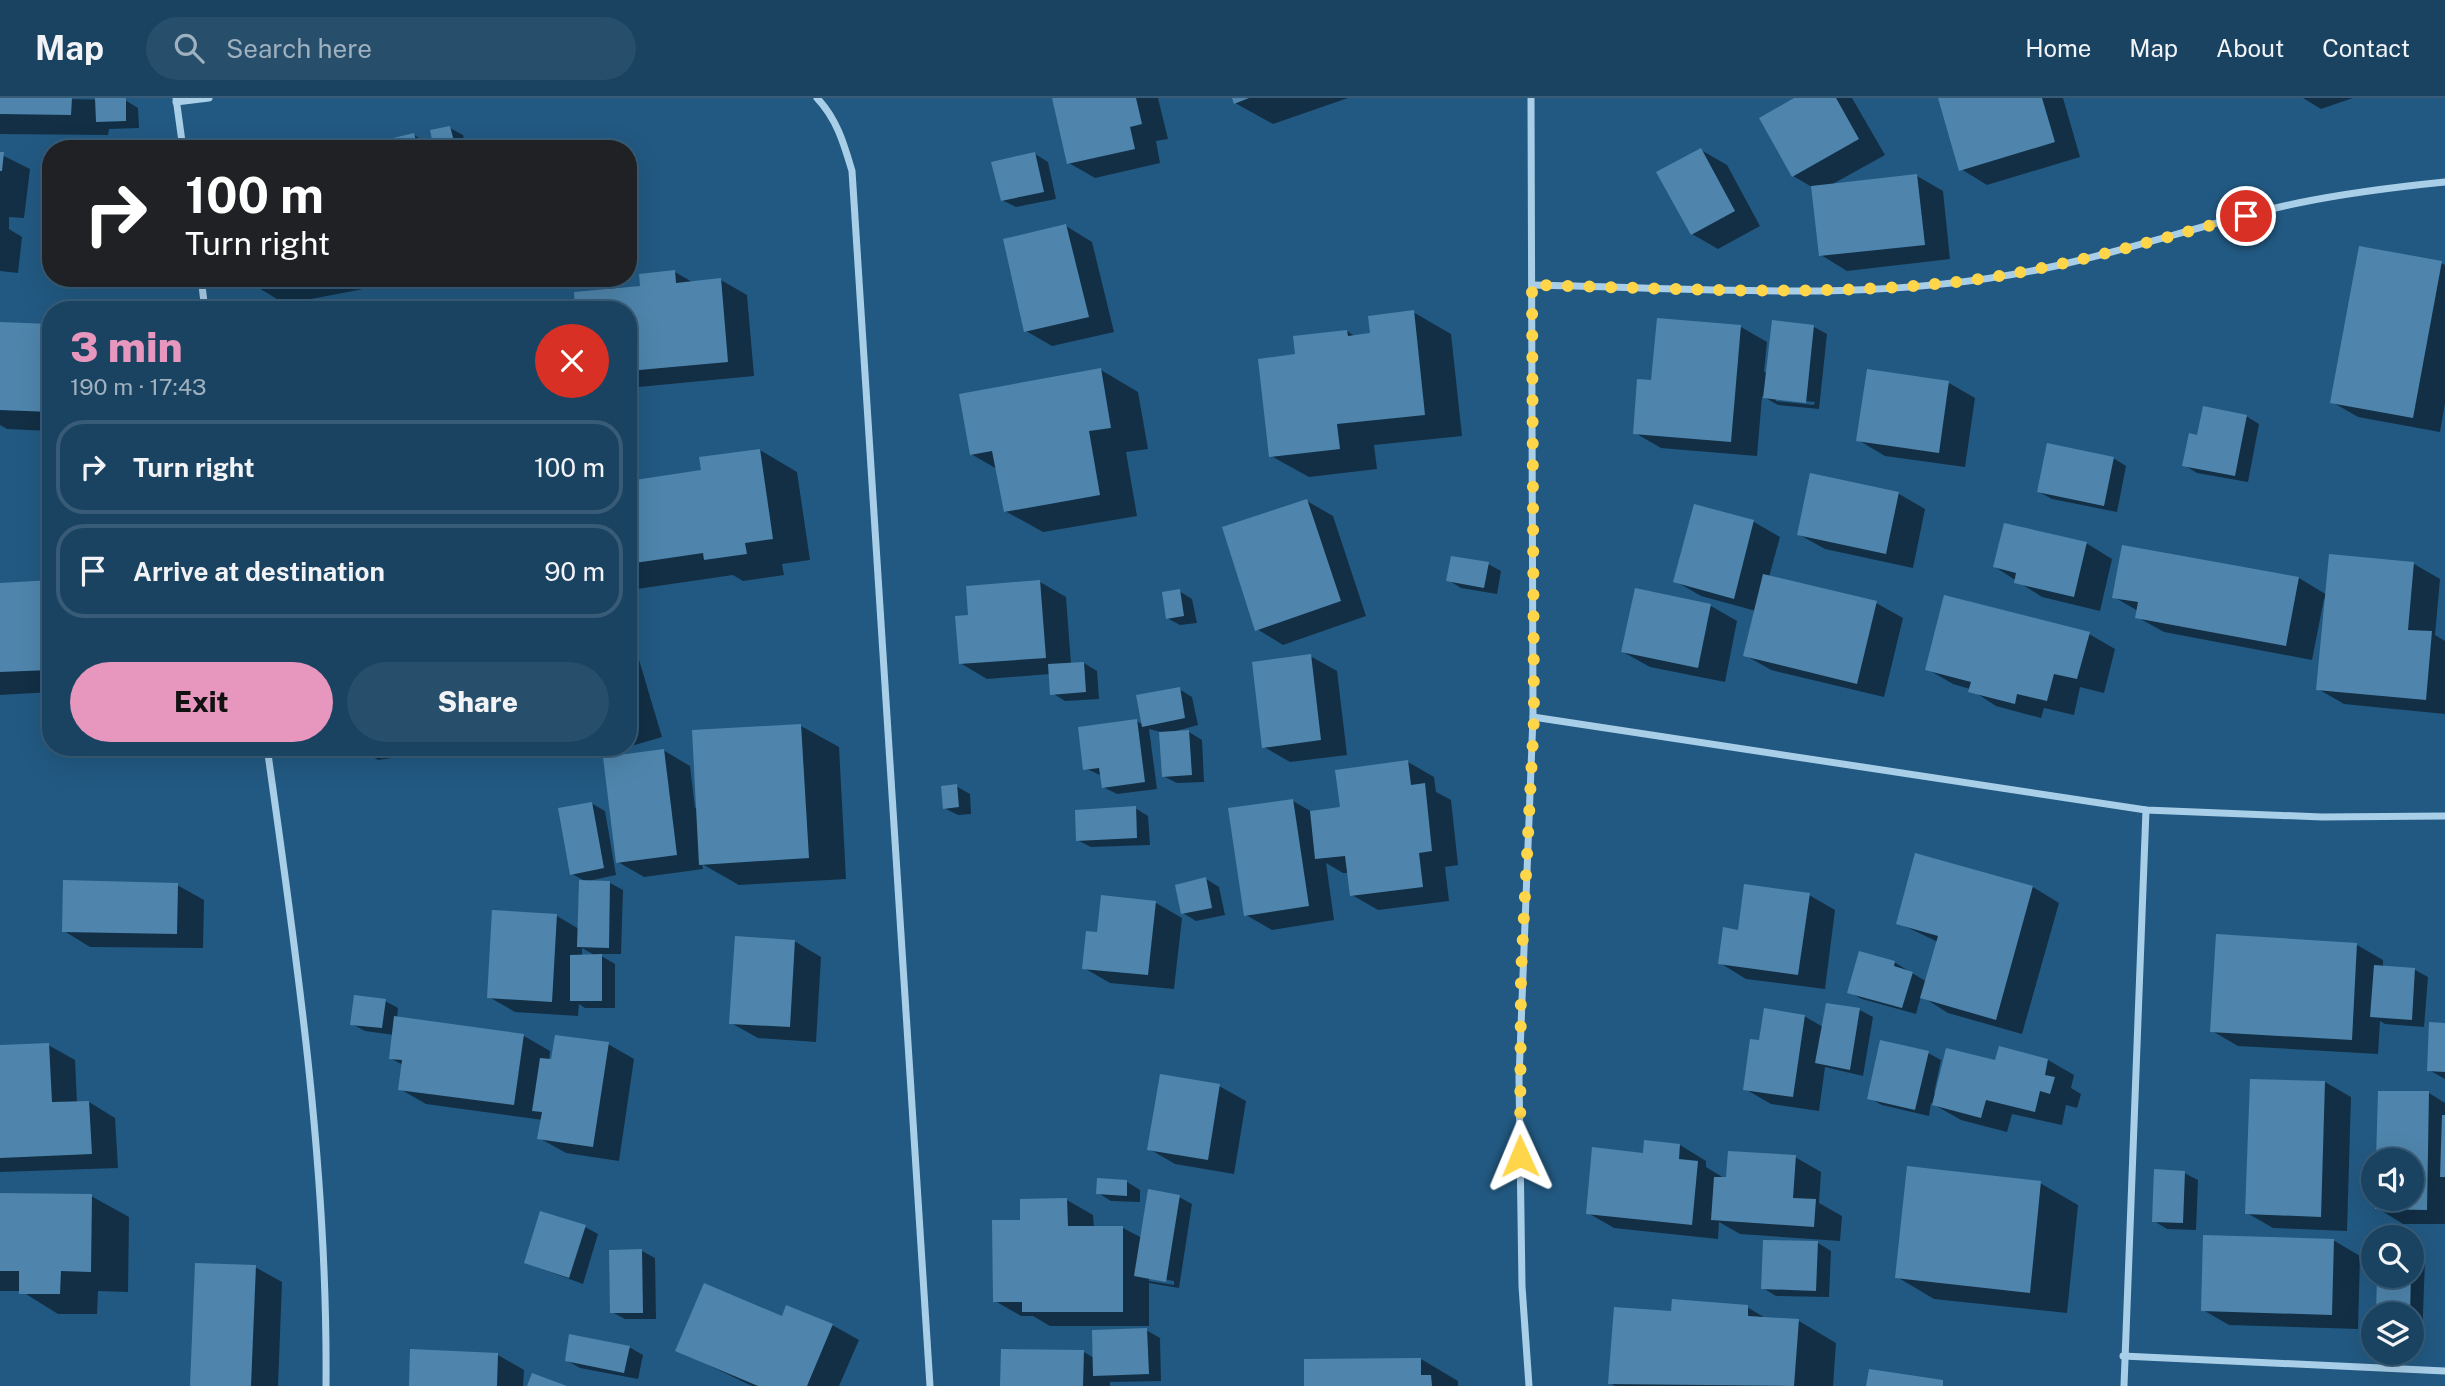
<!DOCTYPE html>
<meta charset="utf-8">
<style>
:root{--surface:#1a4362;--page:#274e6b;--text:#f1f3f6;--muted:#9fb0be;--line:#385c77;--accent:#e797bd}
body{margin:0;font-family:"Public Sans",sans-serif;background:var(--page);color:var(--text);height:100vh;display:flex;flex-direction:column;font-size:26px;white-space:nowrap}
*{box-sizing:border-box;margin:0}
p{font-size:23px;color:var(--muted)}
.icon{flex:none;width:38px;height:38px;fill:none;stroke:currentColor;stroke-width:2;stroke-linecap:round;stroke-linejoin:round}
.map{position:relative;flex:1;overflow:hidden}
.drawer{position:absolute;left:42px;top:203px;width:595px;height:455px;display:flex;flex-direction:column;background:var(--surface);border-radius:28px;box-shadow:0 7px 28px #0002,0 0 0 2px var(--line)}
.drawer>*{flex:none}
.guide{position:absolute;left:42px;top:42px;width:595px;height:147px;border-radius:28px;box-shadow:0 7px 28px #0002,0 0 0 2px var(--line);background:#202124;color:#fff;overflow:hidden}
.fabs{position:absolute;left:2361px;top:1050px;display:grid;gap:14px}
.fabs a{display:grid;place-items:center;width:63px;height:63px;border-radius:50%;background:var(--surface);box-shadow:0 7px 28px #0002,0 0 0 2px var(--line);font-size:35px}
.pin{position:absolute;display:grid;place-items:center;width:60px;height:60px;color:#fff;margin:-30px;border:4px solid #fff;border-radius:50%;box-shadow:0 2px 7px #0007}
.me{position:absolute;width:77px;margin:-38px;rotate:359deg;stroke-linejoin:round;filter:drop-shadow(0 0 5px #0008)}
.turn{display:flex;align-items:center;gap:24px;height:147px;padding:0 28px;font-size:32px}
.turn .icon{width:91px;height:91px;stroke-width:2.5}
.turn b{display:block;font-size:49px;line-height:60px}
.round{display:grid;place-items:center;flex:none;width:74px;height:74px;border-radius:37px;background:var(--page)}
.head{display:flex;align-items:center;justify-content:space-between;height:119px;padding:0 28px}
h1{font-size:42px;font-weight:800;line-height:52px;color:var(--accent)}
.action{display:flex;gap:14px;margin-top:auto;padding:14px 28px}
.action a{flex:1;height:80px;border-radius:42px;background:var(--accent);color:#111;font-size:28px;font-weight:800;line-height:80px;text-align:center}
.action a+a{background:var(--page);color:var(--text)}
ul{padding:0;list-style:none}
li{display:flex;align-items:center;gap:21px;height:94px;margin:0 14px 10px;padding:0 14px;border:4px solid var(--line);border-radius:28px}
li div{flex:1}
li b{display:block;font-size:26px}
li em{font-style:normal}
header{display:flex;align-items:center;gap:42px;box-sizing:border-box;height:98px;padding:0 35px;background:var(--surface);border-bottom:2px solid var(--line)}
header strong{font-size:33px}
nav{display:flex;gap:38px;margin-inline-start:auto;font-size:24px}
.search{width:490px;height:63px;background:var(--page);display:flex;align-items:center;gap:18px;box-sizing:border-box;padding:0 24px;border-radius:38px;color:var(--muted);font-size:26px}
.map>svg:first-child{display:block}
.shadow{fill:#0007;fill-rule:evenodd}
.building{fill:#4f85ac}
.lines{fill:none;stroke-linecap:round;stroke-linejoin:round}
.minor{stroke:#a9cee8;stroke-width:7}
.route{stroke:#ffd54a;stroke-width:12;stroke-dasharray:0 21.6}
</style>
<header>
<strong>Map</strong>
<div class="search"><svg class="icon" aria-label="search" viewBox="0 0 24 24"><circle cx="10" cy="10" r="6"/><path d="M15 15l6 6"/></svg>Search here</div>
<nav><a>Home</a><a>Map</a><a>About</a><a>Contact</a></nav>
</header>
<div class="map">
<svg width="2445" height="1288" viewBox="0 0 2445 1288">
<rect width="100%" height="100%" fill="#225982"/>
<g class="shadow">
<polygon points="0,0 125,2 138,10 139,30 109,31 108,37 0,36"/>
<polygon points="1054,0 1158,0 1168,41 1156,43 1160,65 1095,80 1069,65"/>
<polygon points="1234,0 1348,0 1273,26 1235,5"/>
<polygon points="1798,0 1852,0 1885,57 1829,88 1917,78 1943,93 1950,161 1847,173 1821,157 1812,89 1793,78"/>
<polygon points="1940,0 2063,0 2080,59 1987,87 1961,71"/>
<polygon points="2303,0 2353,0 2321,11"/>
<polygon points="450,30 463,37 466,51 363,51 414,37 436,50"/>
<polygon points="594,43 607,51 570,51"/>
<polygon points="1701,52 1727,67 1760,128 1718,151 1692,136"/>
<polygon points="0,56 30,71 24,120 9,119 9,131 22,139 18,175 0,173"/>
<polygon points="1035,56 1048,64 1056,101 1016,109 1002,102"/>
<polygon points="1066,128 1092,144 1114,234 1052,248 1026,233"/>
<polygon points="2441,165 2445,167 2445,305 2440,334 2358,319 2332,304"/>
<polygon points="675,174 694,185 721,182 747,197 754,278 628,290 628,212 642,189"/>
<polygon points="257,180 404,180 405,183 285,206 259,190"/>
<polygon points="455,204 468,212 425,212"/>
<polygon points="1413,214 1451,236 1462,338 1374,347 1377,371 1309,379 1271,358 1347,233 1356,239 1372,237"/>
<polygon points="0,226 51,228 51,333 7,331 0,327"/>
<path d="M 1741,229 L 1767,244 L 1764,274 L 1768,275 L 1814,229 L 1827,236 L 1819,311 L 1778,307 L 1762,298 L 1757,358 L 1661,350 L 1635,335 L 1653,284 ZM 1776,300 L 1815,304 L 1814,307 L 1776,303 Z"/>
<polygon points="1101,272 1138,294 1148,351 1126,354 1137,418 1043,434 1005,413 997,371 971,356"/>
<polygon points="1949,285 1975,300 1965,369 1885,358 1858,342"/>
<polygon points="2246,318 2259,326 2248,384 2197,375 2184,367 2199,339"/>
<polygon points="760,352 797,374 810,462 782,466 784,477 743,483 733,477 637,491 628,486 628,384 703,373"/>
<polygon points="2113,360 2126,368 2117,414 2052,401 2039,394"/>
<polygon points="1811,377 1899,396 1925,411 1913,470 1825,451 1798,436"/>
<polygon points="1307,403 1333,418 1366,518 1283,547 1257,531"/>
<polygon points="1695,408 1754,424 1780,439 1769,479 1876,505 1903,520 1884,599 1771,572 1745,557 1756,513 1701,498 1675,483"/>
<polygon points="2086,445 2112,461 2100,513 2042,499 1995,469"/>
<polygon points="1488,466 1501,473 1497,496 1461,490 1448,482"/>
<polygon points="2414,466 2440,481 2435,537 2445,543 2445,616 2344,606 2318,591 2327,502 2324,501 2312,562 2164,534 2137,519 2138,513 2114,499 2299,480 2327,497"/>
<polygon points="51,484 51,594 0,597 0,486"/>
<polygon points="1040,484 1066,499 1071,566 1084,565 1097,573 1099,601 1065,603 1052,595 1050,576 987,581 960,565 970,519"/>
<polygon points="1179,493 1192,501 1197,525 1180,527 1167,520"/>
<polygon points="1636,493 1711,508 1737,523 1725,584 1650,569 1623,554"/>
<polygon points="2089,536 2115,551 2104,595 2080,589 2074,617 2044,610 2041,620 1996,608 1970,591 1953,586 1927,571"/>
<polygon points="628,550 637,555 662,639 628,649"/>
<polygon points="1310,558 1337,573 1347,657 1290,664 1264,649"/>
<polygon points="1179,591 1192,599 1198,627 1169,635 1189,634 1202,642 1204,684 1177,685 1163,678 1161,634 1149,631 1157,691 1117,696 1103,689 1102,678 1085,670 1136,623 1144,627"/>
<polygon points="801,628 839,649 846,781 739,787 702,766 703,771 644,779 618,764 663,652 690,668 695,710 698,709"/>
<polygon points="356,649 413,649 413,657 378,662"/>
<polygon points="601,649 628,649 610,655"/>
<polygon points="1408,664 1434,679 1436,694 1451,702 1458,767 1445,769 1449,803 1378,812 1352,797 1349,775 1343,775 1326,765 1334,822 1272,832 1246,817 1293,703 1312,714 1342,711"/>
<polygon points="956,688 970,696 971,716 958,717 944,710"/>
<path d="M 591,705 L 605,713 L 616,777 L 588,783 L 610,785 L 623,792 L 621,856 L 598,856 L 615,866 L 615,910 L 585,910 L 579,906 L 578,918 L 515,914 L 489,899 L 557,818 L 579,831 L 587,784 L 572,776 ZM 582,850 L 596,858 L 582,859 Z"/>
<polygon points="1135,710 1148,718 1150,747 1091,749 1077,742"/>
<polygon points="1917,757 2033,789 2059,805 2022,936 1948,915 1921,898 1916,916 1862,901 1849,894 1894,864 1927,884 1938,844 1898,825"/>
<polygon points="1206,781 1219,789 1225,817 1196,823 1183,815"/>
<polygon points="177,787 204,802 203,850 90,849 64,833"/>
<polygon points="1809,797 1835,812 1825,891 1746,881 1720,865 1739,834"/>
<polygon points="1156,805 1182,820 1174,891 1110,885 1084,870 1099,836"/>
<polygon points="794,843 821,859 816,944 758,940 731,925"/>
<polygon points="2357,847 2383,862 2383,870 2415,872 2428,879 2424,929 2385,926 2380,923 2378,956 2238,948 2212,933"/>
<polygon points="385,903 398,910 397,921 524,938 550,953 549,963 608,946 634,961 619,1063 566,1055 539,1040 543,1022 426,1006 400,991 403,967 390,960 394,937 365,933 352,926"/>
<polygon points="1860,912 1873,919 1863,978 1825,969 1819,1013 1771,1006 1745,991 1761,944 1804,918 1823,929"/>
<polygon points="2445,926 2445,981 2429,972"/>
<polygon points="48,947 75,962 77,1005 89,1004 115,1020 118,1070 0,1074 0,949"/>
<polygon points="1928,955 1941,962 1934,995 1996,964 2048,962 2074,977 2071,990 2081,996 2077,1010 2066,1007 2062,1027 2012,1016 2007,1034 1961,1022 1931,1005 1929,1018 1882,1007 1869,1000"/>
<polygon points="2325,984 2351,999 2347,1133 2273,1130 2247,1115"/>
<polygon points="1219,988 1246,1003 1234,1076 1175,1066 1149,1051"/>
<polygon points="2380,994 2429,995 2445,1005 2445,1126 2403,1126 2377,1110 2377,1101 2412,1101 2412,1062 2378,1062"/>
<polygon points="1680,1047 1706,1063 1706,1069 1724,1080 1795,1059 1821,1074 1819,1105 1842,1118 1840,1143 1740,1136 1719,1124 1718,1141 1614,1130 1588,1115 1645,1057"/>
<polygon points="2184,1075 2198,1082 2196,1132 2167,1131 2154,1123"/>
<polygon points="1127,1084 1140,1092 1140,1104 1111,1103 1098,1095"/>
<polygon points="2040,1085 2078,1107 2067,1215 1934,1201 1897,1179"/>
<polygon points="0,1097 91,1098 129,1119 128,1194 98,1193 97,1216 58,1216 21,1193 0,1193"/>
<path d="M 1179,1099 L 1192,1106 L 1179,1190 L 1149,1185 L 1149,1228 L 1050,1228 L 1033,1218 L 1021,1218 L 995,1203 L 1021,1123 L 1067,1102 L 1093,1117 L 1094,1130 L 1123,1130 L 1142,1140 ZM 1149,1179 L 1174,1183 L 1174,1187 L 1149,1183 Z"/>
<polygon points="585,1129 598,1136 583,1186 526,1165"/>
<polygon points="2333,1142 2360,1158 2358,1231 2229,1227 2203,1212"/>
<polygon points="1818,1145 1831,1153 1829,1199 1776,1198 1763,1190"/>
<polygon points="642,1153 655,1160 656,1221 625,1221 612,1214"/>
<polygon points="2412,1154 2425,1162 2422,1242 2412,1242 2412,1216 2377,1216 2379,1178 2412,1178"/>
<polygon points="255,1169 282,1184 278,1288 192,1288"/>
<polygon points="787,1209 832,1227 859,1242 839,1288 752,1288 677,1252 783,1220"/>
<polygon points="1747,1209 1767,1221 1799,1223 1836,1245 1833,1288 1615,1288 1610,1285 1673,1215"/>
<polygon points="1146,1232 1160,1240 1161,1283 1110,1284 1110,1288 1002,1288 1084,1254 1094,1260"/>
<polygon points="629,1249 643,1257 638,1281 580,1270 566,1262"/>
<polygon points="498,1257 524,1272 523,1288 410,1288"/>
<polygon points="1421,1261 1458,1283 1458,1288 1306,1288"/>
</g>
<g class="building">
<polygon points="0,0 72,0 71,17 0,16"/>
<polygon points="95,0 126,0 126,23 96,24"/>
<polygon points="1052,0 1136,0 1142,26 1130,29 1135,51 1067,66"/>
<polygon points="1232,0 1249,0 1234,6"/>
<polygon points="1794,0 1836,0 1859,41 1792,79 1759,20"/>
<polygon points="1938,0 2042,0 2055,44 1959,73"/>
<polygon points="450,28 456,51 434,51 430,32"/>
<polygon points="414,35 418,51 361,51 360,48"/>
<polygon points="595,41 595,51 568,51 567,44"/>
<polygon points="1701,50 1735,113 1691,137 1656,74"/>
<polygon points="0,54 4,54 2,73 0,73"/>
<polygon points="1035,54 1044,94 1001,103 991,64"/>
<polygon points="1917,76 1925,147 1819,158 1811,88"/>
<polygon points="1066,126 1089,219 1024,234 1003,141"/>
<polygon points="2359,148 2442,163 2413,320 2330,305"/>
<polygon points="675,172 676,185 721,180 728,264 628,273 628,212 575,212 574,194 640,188 639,176"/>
<polygon points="255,180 310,180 310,182 258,191"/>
<polygon points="455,202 457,212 421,212 421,211"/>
<polygon points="1414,212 1425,317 1337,326 1340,351 1269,359 1258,261 1295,256 1293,238 1347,232 1348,238 1370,235 1368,218"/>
<polygon points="1657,220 1741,227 1731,344 1633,336 1637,281 1651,282"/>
<polygon points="1772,222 1814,227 1806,305 1763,300"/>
<polygon points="0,224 51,226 51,314 0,312"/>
<polygon points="1101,270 1111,330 1089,333 1100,397 1004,414 992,353 970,357 959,296"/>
<polygon points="1867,271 1949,283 1939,355 1856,343"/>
<polygon points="2203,308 2247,317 2235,378 2182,368 2189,335 2197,337"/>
<polygon points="2047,345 2114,359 2104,408 2037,394"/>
<polygon points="760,351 773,441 745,445 747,456 704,462 703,455 628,466 628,383 701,372 699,359"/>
<polygon points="1810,375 1899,394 1886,456 1797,437"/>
<polygon points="1307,401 1341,503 1255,533 1222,429"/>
<polygon points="1694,406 1754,422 1734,501 1673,484"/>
<polygon points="2004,425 2087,444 2074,499 2014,485 2016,475 1993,469"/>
<polygon points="2122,447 2299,479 2286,548 2135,520 2138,504 2112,500"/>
<polygon points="2329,456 2414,464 2408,532 2432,533 2426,602 2316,592"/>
<polygon points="1451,458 1489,464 1484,490 1446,483"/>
<polygon points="1763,476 1877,503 1857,586 1743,558"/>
<polygon points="51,482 51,572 0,574 0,485"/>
<polygon points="1040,482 1046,560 959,566 955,518 968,517 966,488"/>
<polygon points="1635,490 1711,506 1698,570 1621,554"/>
<polygon points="1180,491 1184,518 1166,521 1162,494"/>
<polygon points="1944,497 2090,534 2077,581 2054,576 2047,603 2017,596 2015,606 1968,594 1971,584 1925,572"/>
<polygon points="1311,556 1321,642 1262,650 1252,564"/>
<polygon points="1084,564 1086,594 1050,597 1048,566"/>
<polygon points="1180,589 1185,620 1142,629 1136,597"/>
<polygon points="628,599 637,624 628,627"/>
<polygon points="1137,621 1145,684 1102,690 1099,670 1083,672 1078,629"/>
<polygon points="801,626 809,760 699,767 692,632"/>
<polygon points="1189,632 1192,677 1162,679 1159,634"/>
<polygon points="664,651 677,757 616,765 603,659"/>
<polygon points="1408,662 1411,687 1425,685 1432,753 1419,755 1423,789 1350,798 1345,758 1315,761 1310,713 1340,709 1335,672"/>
<polygon points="957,686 959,709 943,711 941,688"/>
<polygon points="1293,701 1309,808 1244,818 1228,710"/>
<polygon points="592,704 604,770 570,777 558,710"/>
<polygon points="1136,708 1137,740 1076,743 1075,712"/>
<polygon points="1915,755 2033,788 1996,922 1920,900 1938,838 1896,826"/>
<polygon points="1206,779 1212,810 1181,816 1175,787"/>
<polygon points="63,782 178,785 177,836 62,834"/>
<polygon points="579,782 610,783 609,850 577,849"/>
<polygon points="1744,786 1810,795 1798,877 1718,866 1723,829 1738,832"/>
<polygon points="1101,797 1156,803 1148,877 1082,871 1086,833 1097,834"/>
<polygon points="492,812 557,816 552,904 487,900"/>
<polygon points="2216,836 2357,845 2352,942 2210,934"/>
<polygon points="735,838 795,842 790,929 729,926"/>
<polygon points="1859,853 1895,863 1894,868 1913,874 1902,910 1847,895"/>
<polygon points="602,856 602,903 570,903 570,857"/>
<polygon points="2374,867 2415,870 2412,922 2370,919"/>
<polygon points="354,897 386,901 382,930 350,927"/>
<polygon points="1826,905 1860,910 1850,972 1815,965"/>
<polygon points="1764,910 1805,917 1793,999 1743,992 1750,941 1759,942"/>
<polygon points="394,918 524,936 514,1007 398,992 402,962 389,961"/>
<polygon points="2429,924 2445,925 2445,974 2427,973"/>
<polygon points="555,937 609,944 593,1049 537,1041 542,1014 532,1013 540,960 551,961"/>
<polygon points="1880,942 1929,953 1915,1012 1867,1001"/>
<polygon points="49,945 52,1004 89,1003 92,1056 0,1060 0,947"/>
<polygon points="1999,948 2048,961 2045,977 2055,979 2050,996 2040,993 2035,1014 1986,1002 1981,1020 1932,1007 1946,950 1995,962"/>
<polygon points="1160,976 1220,986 1208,1062 1147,1052"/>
<polygon points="2250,981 2325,983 2321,1119 2245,1116"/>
<polygon points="2378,993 2429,993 2427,1112 2375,1111 2375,1101 2412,1101 2412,1062 2376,1062"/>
<polygon points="2442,1017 2445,1017 2445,1079 2440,1079"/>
<polygon points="1644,1042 1680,1046 1679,1061 1698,1063 1692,1127 1586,1116 1592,1049 1643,1055"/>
<polygon points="1728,1053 1796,1057 1793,1100 1816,1101 1814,1129 1711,1122 1714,1079 1726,1079"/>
<polygon points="1907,1068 2041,1083 2030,1195 1895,1180"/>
<polygon points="2154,1071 2185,1073 2183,1125 2152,1124"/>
<polygon points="1097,1080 1127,1082 1127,1098 1096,1096"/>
<polygon points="1148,1091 1180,1097 1166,1184 1134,1178"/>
<polygon points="0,1095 92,1096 91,1174 61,1173 60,1196 19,1196 19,1173 0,1173"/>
<polygon points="1067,1100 1068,1128 1123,1128 1123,1214 1022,1214 1022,1204 993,1204 992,1122 1020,1122 1020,1101"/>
<polygon points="540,1113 586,1127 569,1180 524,1165"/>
<polygon points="2203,1137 2334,1141 2332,1217 2201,1213"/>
<polygon points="1763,1142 1818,1143 1816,1193 1761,1191"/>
<polygon points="642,1151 643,1215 610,1215 609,1152"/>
<polygon points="195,1165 256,1167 251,1288 190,1288"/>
<polygon points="2377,1178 2411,1178 2410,1216 2376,1216"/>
<polygon points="704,1185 782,1218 786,1207 833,1226 807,1288 758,1288 675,1253"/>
<polygon points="1672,1201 1748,1207 1748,1218 1799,1221 1794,1288 1608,1286 1614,1209 1671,1213"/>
<polygon points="1147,1230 1149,1276 1093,1278 1092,1232"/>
<polygon points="569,1236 630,1248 624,1275 565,1263"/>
<polygon points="410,1251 498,1255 497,1288 409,1288"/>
<polygon points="1001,1251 1084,1252 1083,1288 1000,1288"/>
<polygon points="1421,1260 1421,1277 1431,1277 1432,1288 1304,1288 1304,1261"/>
<polygon points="1869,1271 1943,1282 1943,1288 1866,1288"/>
<polygon points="532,1275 567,1288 527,1288"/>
</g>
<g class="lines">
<g class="minor">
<polyline points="176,0 183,51"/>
<path d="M 817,0 C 837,21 844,46 852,73 L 930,1288"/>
<polyline points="176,4 209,0"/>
<polyline points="201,180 205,212"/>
<path d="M 1533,187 C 1703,190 1878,206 2046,170 C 2131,152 2213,123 2298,105 C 2347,95 2395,89 2445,84"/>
<polyline points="1533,619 2146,712 2322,719 2445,718"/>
<path d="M 267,649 C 297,861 328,1074 326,1288"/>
<polyline points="2123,1258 2445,1273"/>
<polyline points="1529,1288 1522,1188 1519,980 1533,619 1531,0"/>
<polyline points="2124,1288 2146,712"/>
</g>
</g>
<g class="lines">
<path class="route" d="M 1520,1058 L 1521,876 L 1534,620 L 1532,187 C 1670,190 1809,199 1946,185 C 2048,175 2147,144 2246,118"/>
</g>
</svg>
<div class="fabs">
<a><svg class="icon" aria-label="sound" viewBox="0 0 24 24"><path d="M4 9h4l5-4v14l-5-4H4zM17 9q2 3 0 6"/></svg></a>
<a><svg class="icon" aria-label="search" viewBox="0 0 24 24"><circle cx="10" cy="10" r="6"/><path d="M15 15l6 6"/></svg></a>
<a><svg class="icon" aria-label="layers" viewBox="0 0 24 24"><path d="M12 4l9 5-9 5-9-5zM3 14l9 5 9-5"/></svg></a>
</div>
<div class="pin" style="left:2246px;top:118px;background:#d93025"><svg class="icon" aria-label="arrive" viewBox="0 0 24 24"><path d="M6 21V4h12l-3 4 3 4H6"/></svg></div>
<svg class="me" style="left:1520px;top:1058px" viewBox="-20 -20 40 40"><path d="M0-17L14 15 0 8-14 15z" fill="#ffd54a" stroke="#fff" stroke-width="4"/></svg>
<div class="guide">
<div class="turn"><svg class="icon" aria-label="right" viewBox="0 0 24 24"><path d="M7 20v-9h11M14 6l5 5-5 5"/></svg><div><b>100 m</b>Turn right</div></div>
</div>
<section class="drawer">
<div class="head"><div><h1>3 min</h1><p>190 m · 17:43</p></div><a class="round" style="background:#d93025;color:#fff"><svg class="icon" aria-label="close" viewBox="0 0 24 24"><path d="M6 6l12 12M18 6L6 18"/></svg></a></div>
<ul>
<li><svg class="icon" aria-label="right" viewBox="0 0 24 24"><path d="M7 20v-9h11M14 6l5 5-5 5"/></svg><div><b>Turn right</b></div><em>100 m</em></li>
<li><svg class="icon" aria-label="arrive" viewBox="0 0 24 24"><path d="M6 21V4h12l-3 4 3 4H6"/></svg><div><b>Arrive at destination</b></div><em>90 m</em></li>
</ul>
<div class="action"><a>Exit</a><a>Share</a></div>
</section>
</div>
